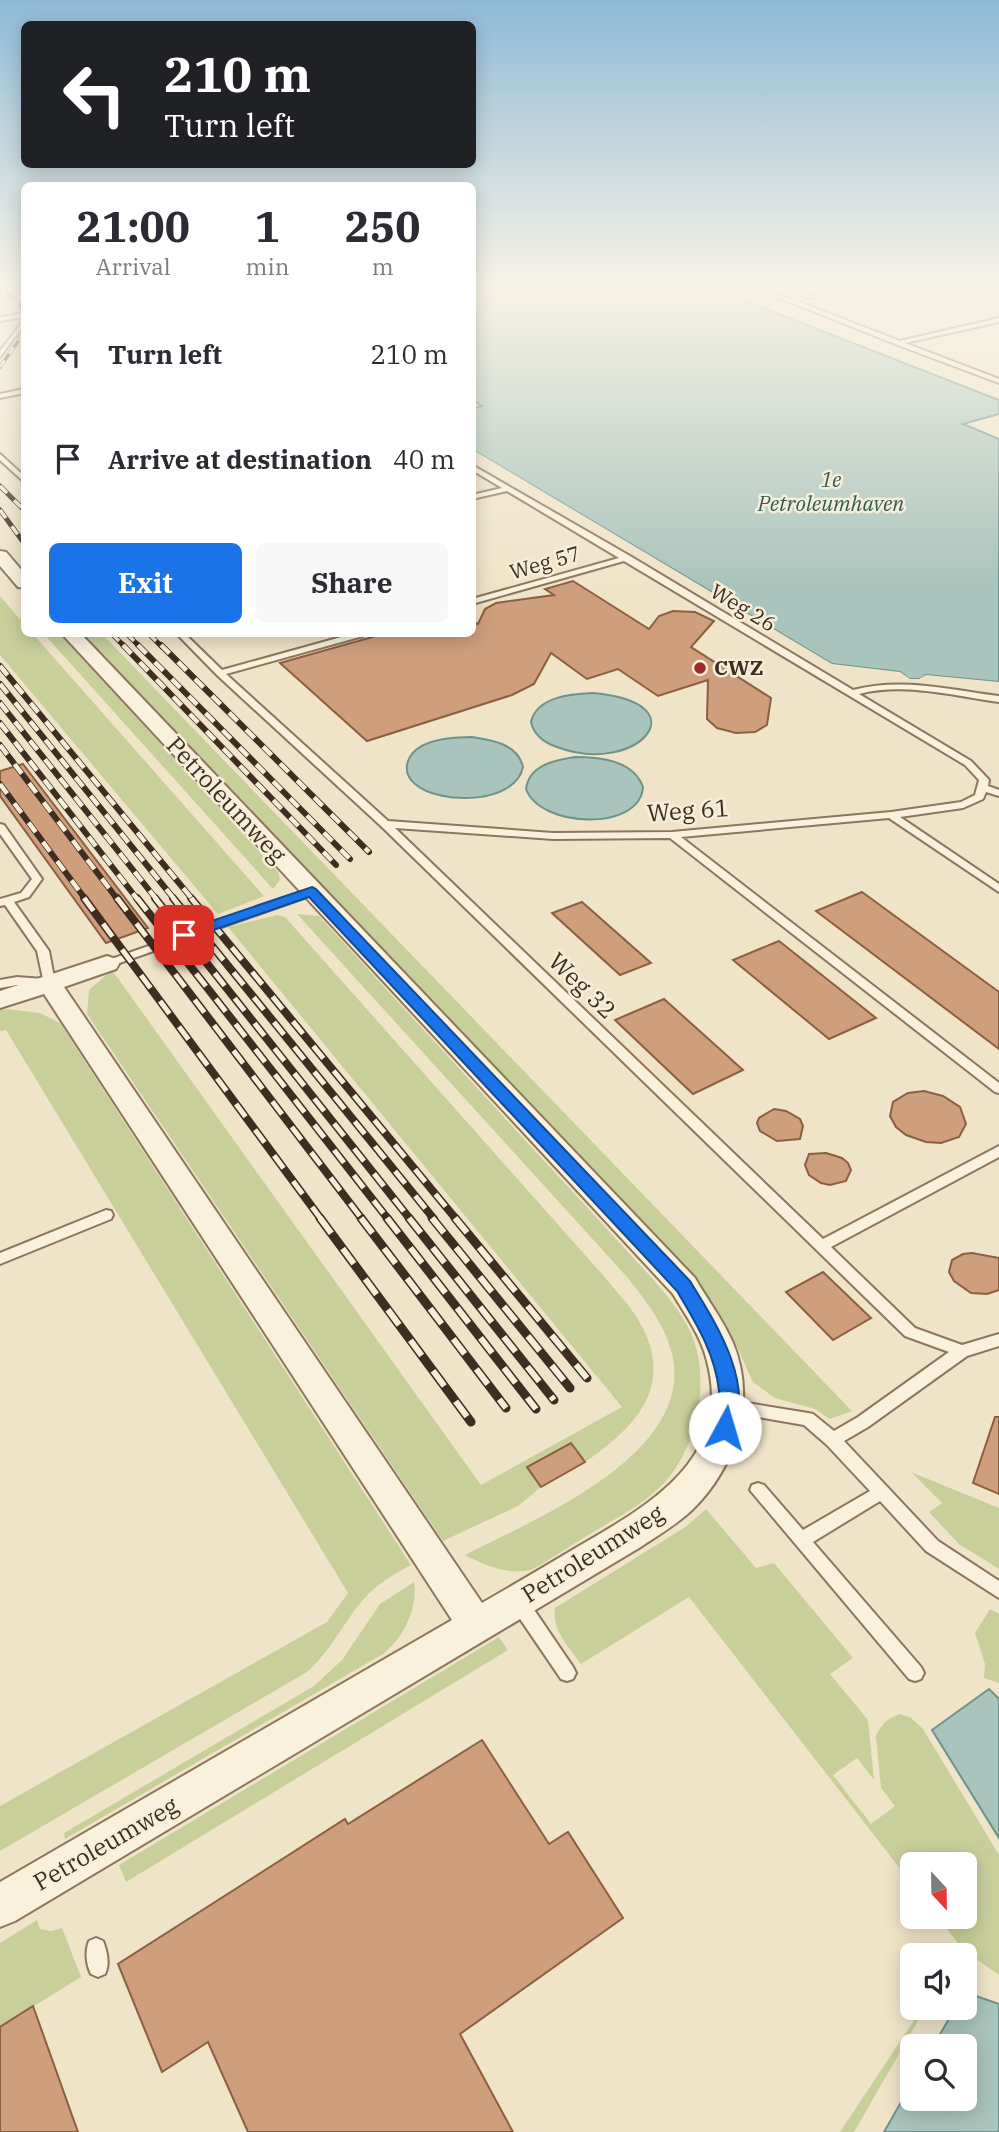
<!DOCTYPE html>
<style>
:root{--surface:#fff;--page:#f7f7f7;--text:#2b2b33;--muted:#7c7c81;--accent:#1a73e8}
body{margin:0;font-family:"IBM Plex Serif",serif;background:var(--page);color:var(--text);height:100vh;display:flex;flex-direction:column;font-size:26px;white-space:nowrap}
*{box-sizing:border-box;margin:0}
p{font-size:23px;color:var(--muted)}
.icon{flex:none;width:38px;height:38px;fill:none;stroke:currentColor;stroke-width:2;stroke-linecap:round;stroke-linejoin:round}
.map{position:relative;flex:1;overflow:hidden}
.drawer{position:absolute;left:21px;top:182px;width:455px;height:455px;display:flex;flex-direction:column;background:var(--surface);border-radius:10px;box-shadow:0 4px 18px #0003}
.drawer>*{flex:none}
.guide{position:absolute;left:21px;top:21px;width:455px;height:147px;border-radius:10px;box-shadow:0 4px 18px #0003;background:#202124;color:#fff;overflow:hidden}
.needle{width:46px;rotate:158deg}
.buttons{position:absolute;left:900px;top:1852px;display:grid;gap:14px}
.buttons a{display:grid;place-items:center;width:77px;height:77px;border-radius:10px;background:var(--surface);box-shadow:0 4px 18px #0003;font-size:35px}
.pin{position:absolute;display:grid;place-items:center;width:60px;height:60px;color:#fff;margin:-30px;border-radius:14px;box-shadow:0 4px 10px #0006}
.me{position:absolute;width:77px;margin:-38px;rotate:6deg;stroke-linejoin:round;filter:drop-shadow(0 0 5px #0008)}
.turn{display:flex;align-items:center;gap:24px;height:147px;padding:0 28px;font-size:32px}
.turn .icon{width:91px;height:91px;stroke-width:2.5}
.turn b{display:block;font-size:49px;line-height:60px}
.eta{display:flex;justify-content:space-evenly;align-items:center;height:119px;text-align:center}
.eta b{font-size:42px;font-weight:800;line-height:49px}
.action{display:flex;gap:14px;margin-top:auto;padding:14px 28px}
.action a{flex:1;height:80px;border-radius:10px;background:var(--accent);color:#fff;font-size:28px;font-weight:800;line-height:80px;text-align:center}
.action a+a{background:var(--page);color:var(--text)}
ul{padding:0;list-style:none}
li{display:flex;align-items:center;gap:21px;height:105px;padding:0 28px}
li div{flex:1}
li b{display:block;font-size:26px}
li em{font-style:normal}
.map>svg:first-child{display:block}
.green{fill:#c9cf9b}
.water{fill:#a9c4bc;stroke:#6f938a;stroke-width:2}
.pier{fill:#f0e4c8}
.building{fill:#cf9f7d;stroke:#8d5f41;stroke-width:2}
.lines{fill:none;stroke-linecap:round;stroke-linejoin:round}
.service-casing{stroke:#8d765c;stroke-width:4}
.minor-casing{stroke:#8d765c;stroke-width:4}
.service{fill:#faf1dc;fill-rule:evenodd}
.minor{fill:#faf1dc;fill-rule:evenodd}
.rail-far4-casing{stroke:#3d2e20;stroke-width:3.5}
.rail-far3-casing{stroke:#3d2e20;stroke-width:5}
.rail-far2-casing{stroke:#3d2e20;stroke-width:6}
.rail-far1-casing{stroke:#3d2e20;stroke-width:8}
.rail-casing{stroke:#3d2e20;stroke-width:9}
.rail-far4{stroke:#f7eed8;stroke-width:2.5;stroke-dasharray:8;stroke-linecap:butt}
.rail-far3{stroke:#f7eed8;stroke-width:3.5;stroke-dasharray:10;stroke-linecap:butt}
.rail-far2{stroke:#f7eed8;stroke-width:4.5;stroke-dasharray:12;stroke-linecap:butt}
.rail-far1{stroke:#f7eed8;stroke-width:5;stroke-dasharray:16;stroke-linecap:butt}
.rail{stroke:#f7eed8;stroke-width:6;stroke-dasharray:19;stroke-linecap:butt}
.route{fill:#1a73e8;stroke:#114b97;stroke-width:2}
.poi-dot{fill:#9e2a2b;stroke:#f7eed8;stroke-width:2.5}
.labels{text-anchor:middle;stroke-width:5;stroke-linejoin:round;paint-order:stroke}
.far-water-label{font-size:21px;font-style:italic;fill:#2f5d5a;stroke:#f7eed8}
.far-street-label{font-size:21px;fill:#3d2e20;stroke:#f7eed8}
.far-poi-label{font-size:21px;font-weight:bold;fill:#3d2e20;stroke:#f7eed8;text-anchor:start}
.street-label{font-size:24px;fill:#3d2e20;stroke:#f7eed8}
</style>
<div class="map">
<svg width="999" height="2132" viewBox="0 0 999 2132">
<rect width="100%" height="100%" fill="#f0e4c8"/>
<g class="green">
<polygon points="0,596 24,624 24,634 33,634 264,896 218,914 0,655"/>
<polygon points="44,634 60,634 278,872 280,880 273,889"/>
<polygon points="84,634 102,634 852,1411 830,1419 815,1409 775,1398 753,1382 731,1334 702,1288"/>
<path d="M 297,914 L 319,916 L 651,1277 C 666,1294 681,1312 691,1333 C 711,1380 698,1446 664,1483 C 643,1505 615,1519 590,1534 C 579,1540 538,1568 530,1570 C 507,1575 484,1565 465,1555 C 535,1519 700,1453 671,1350 C 663,1322 645,1300 627,1277 Z"/>
<path d="M 277,915 L 285,917 L 602,1274 C 614,1289 629,1304 639,1321 C 676,1385 637,1426 585,1462 L 570,1443 L 527,1467 L 541,1487 L 518,1506 L 443,1541 L 87,1014 L 89,990 L 112,970 L 481,1485 L 622,1407 L 228,927 Z"/>
<path d="M 7,1009 L 40,1013 L 60,1023 L 411,1565 C 393,1575 375,1585 362,1601 C 342,1625 330,1652 307,1672 L 0,1851 L 0,1806 L 327,1622 L 348,1593 L 6,1030 L 0,1031 L 0,1010 Z"/>
<polygon points="911,1472 999,1508 999,1569 959,1544 929,1512 942,1503"/>
<path d="M 706,1509 L 756,1568 L 774,1563 L 853,1658 L 830,1674 L 868,1720 L 874,1780 L 857,1758 L 833,1775 L 871,1824 L 895,1806 L 881,1788 L 876,1736 C 882,1723 887,1719 900,1714 L 911,1718 L 923,1729 L 999,1855 L 999,1975 L 963,1950 L 937,1916 L 964,1916 L 964,1864 L 912,1864 L 912,1884 L 689,1597 L 581,1664 C 569,1647 551,1629 555,1608 L 687,1526 Z"/>
<path d="M 414,1582 C 418,1608 404,1638 383,1654 L 65,1839 L 64,1833 L 314,1686 L 342,1660 L 380,1604 Z"/>
<polygon points="990,1609 999,1614 999,1683 984,1678 985,1664 975,1633"/>
<polygon points="499,1637 508,1650 126,1882 119,1865"/>
<polygon points="37,1920 40,1929 51,1931 62,1928 81,1977 0,2027 0,1943"/>
<polygon points="923,2007 926,2007 854,2132 840,2132"/>
</g>
<g class="water">
<polygon points="473,288 712,288 999,400 999,414 963,424 999,439 999,682 926,675 920,679 909,679 900,672 832,664 473,450 472,409 482,406 473,400"/>
<path d="M 593,693 C 704,703 636,777 557,747 C 545,743 534,735 531,722 C 537,696 572,694 593,693 Z"/>
<path d="M 472,737 C 492,740 518,744 523,767 C 515,805 439,805 415,784 C 409,779 406,772 407,765 C 412,739 453,737 472,737 Z"/>
<path d="M 575,757 C 600,757 633,760 643,787 C 640,832 540,828 526,789 C 529,765 555,760 575,757 Z"/>
<polygon points="989,1689 999,1699 999,1838 932,1730"/>
<polygon points="976,1996 999,2004 999,2132 884,2132 912,2083 912,2098 964,2098 964,2046 933,2046 956,2007 964,2007 964,1999"/>
</g>
<polygon class="pier" points="473,450 832,664 900,672 910,679 919,679 926,675 999,682 999,685 927,678 923,681 906,680 899,676 831,667 472,454"/>
<g class="building">
<polygon points="573,581 649,629 659,616 673,611 695,612 714,621 691,647 771,698 767,725 755,732 736,733 717,728 707,719 708,680 658,696 618,669 587,679 551,653 534,684 512,695 367,741 280,663 383,634 472,634 472,622 478,624 485,609 496,603 554,595 545,589"/>
<polygon points="23,764 148,928 106,943 0,796 0,771"/>
<polygon points="862,892 999,992 999,1049 816,911"/>
<polygon points="582,902 651,963 620,975 552,913"/>
<polygon points="779,941 876,1018 829,1039 733,960"/>
<polygon points="664,999 743,1070 693,1094 615,1020"/>
<polygon points="924,1091 943,1096 960,1107 966,1124 959,1137 941,1143 926,1142 906,1135 896,1127 890,1116 893,1102 908,1093"/>
<polygon points="774,1109 786,1111 800,1119 803,1126 800,1139 777,1141 760,1131 757,1123 759,1118"/>
<polygon points="826,1153 842,1158 848,1163 851,1170 846,1181 830,1185 821,1183 809,1175 805,1165 809,1154"/>
<polygon points="972,1253 999,1258 999,1290 987,1294 971,1293 954,1281 949,1272 952,1260 963,1254"/>
<polygon points="823,1272 871,1318 833,1340 786,1292"/>
<polygon points="995,1417 999,1417 999,1494 973,1483"/>
<polygon points="571,1443 585,1462 541,1487 527,1467"/>
<polygon points="482,1740 549,1844 568,1832 623,1918 460,2034 513,2132 248,2132 208,2042 162,2072 118,1964 345,1819 348,1824"/>
<polygon points="33,2006 78,2132 0,2132 0,2027"/>
</g>
<g class="lines">
<defs>
<g id="service">
<path d="M 755,288 C 769,288 781,299 793,299 C 812,298 830,288 850,288 L 797,301 L 900,341 L 999,318 L 999,322 L 905,343 L 999,379 L 999,383 L 895,344 Z"/>
<polygon points="24,313 24,317 0,321 0,317"/>
<polygon points="24,320 24,325 0,357 0,351"/>
<polygon points="24,389 24,393 0,398 0,394"/>
<polygon points="0,454 24,476 24,481 22,480 0,460"/>
<path d="M 472,465 L 630,556 L 853,690 C 901,677 951,690 999,696 L 999,702 C 954,696 904,682 859,694 L 971,761 L 989,780 L 988,786 L 999,790 L 999,796 L 986,792 L 983,799 L 963,808 L 900,817 L 999,884 L 999,892 L 889,818 L 681,837 L 999,1083 L 999,1093 L 995,1092 L 670,838 L 553,839 L 395,828 L 823,1239 L 999,1146 L 999,1157 L 831,1247 L 915,1328 L 962,1345 L 999,1334 L 999,1346 L 967,1356 L 868,1427 L 844,1441 L 938,1541 L 999,1581 L 999,1598 L 926,1551 L 880,1501 L 813,1542 L 921,1667 L 924,1673 L 921,1679 L 915,1681 L 909,1679 L 750,1490 L 752,1485 L 758,1483 L 764,1485 L 803,1530 L 870,1491 L 827,1445 L 804,1425 L 729,1412 L 724,1411 L 721,1406 L 724,1401 L 729,1400 L 808,1413 L 813,1414 L 834,1431 L 858,1417 L 949,1352 L 905,1336 L 381,826 L 217,675 L 177,634 L 185,634 L 222,670 L 352,634 L 364,634 L 363,636 L 226,674 L 388,821 L 553,833 L 672,832 L 891,812 L 961,802 L 975,795 L 979,780 L 965,765 L 624,561 L 472,604 L 472,599 L 619,558 L 507,491 L 472,499 L 472,495 L 502,488 L 472,470 Z"/>
<polygon points="0,824 4,825 42,879 29,897 14,902 49,951 55,983 53,986 17,985 0,988 0,980 17,977 43,979 37,951 5,905 0,906 0,899 21,893 32,879 0,834"/>
<polygon points="311,889 315,890 316,892 315,894 111,966 103,966 101,964 103,962"/>
<polygon points="106,1210 111,1211 113,1215 111,1219 0,1264 0,1253"/>
<polygon points="518,1593 524,1595 573,1667 576,1673 573,1679 567,1681 561,1679 512,1607 509,1601 512,1595"/>
<path d="M 96,1938 L 103,1941 C 107,1951 110,1964 105,1974 L 98,1977 L 91,1974 C 86,1964 85,1951 89,1941 Z"/>
</g>
<g id="minor">
<polygon points="0,551 6,552 24,573 24,588 18,587 0,566"/>
<path d="M 62,634 L 81,634 L 695,1278 C 707,1299 723,1320 733,1343 C 757,1401 736,1467 692,1510 C 676,1525 657,1536 639,1548 L 15,1921 L 0,1927 L 0,1882 L 452,1620 L 44,994 L 0,1008 L 0,991 L 98,959 L 107,956 L 116,959 L 119,964 L 116,969 L 64,987 L 482,1603 C 515,1584 547,1565 579,1546 C 650,1505 733,1458 707,1361 C 701,1336 686,1316 673,1294 Z"/>
</g>
</defs>
<use href="#service" class="service-casing"/>
<use href="#minor" class="minor-casing"/>
<use href="#service" class="service"/>
<use href="#minor" class="minor"/>
<defs>
<g id="rail-far4">
<polyline points="0,288 19,303 24,315"/>
<polyline points="18,288 24,293"/>
<polyline points="0,367 24,333"/>
</g>
<g id="rail-far3">
<polyline points="0,486 24,510"/>
<polyline points="0,510 24,543"/>
<polyline points="112,634 125,647"/>
<polyline points="127,634 140,647"/>
<polyline points="149,634 162,647"/>
</g>
<g id="rail-far2">
<polyline points="123,645 336,865"/>
<polyline points="138,645 350,859"/>
<polyline points="161,645 369,852"/>
<polyline points="0,666 193,900"/>
<polyline points="0,684 175,900"/>
<polyline points="0,703 157,900"/>
<polyline points="0,723 138,900"/>
<polyline points="0,745 118,900"/>
<polyline points="0,784 86,900"/>
</g>
<g id="rail-far1">
<polyline points="84,898 321,1219"/>
<polyline points="117,898 362,1219"/>
<polyline points="137,898 388,1219"/>
<polyline points="155,898 410,1219"/>
<polyline points="173,898 434,1219"/>
<polyline points="191,898 456,1219"/>
</g>
<g id="rail">
<polyline points="320,1218 471,1422"/>
<polyline points="361,1218 506,1408"/>
<polyline points="387,1218 536,1409"/>
<polyline points="409,1218 554,1400"/>
<polyline points="432,1218 570,1388"/>
<polyline points="455,1218 587,1378"/>
</g>
</defs>
<use href="#rail-far4" class="rail-far4-casing"/>
<use href="#rail-far3" class="rail-far3-casing"/>
<use href="#rail-far2" class="rail-far2-casing"/>
<use href="#rail-far1" class="rail-far1-casing"/>
<use href="#rail" class="rail-casing"/>
<use href="#rail-far4" class="rail-far4"/>
<use href="#rail-far3" class="rail-far3"/>
<use href="#rail-far2" class="rail-far2"/>
<use href="#rail-far1" class="rail-far1"/>
<use href="#rail" class="rail"/>
</g>
<linearGradient id="sky" x2="0" y2="1"><stop stop-color="#8fbad6"/><stop offset="0.49" stop-color="#f8f3e6"/><stop offset="1" stop-color="#f8f3e6" stop-opacity="0"/></linearGradient>
<rect width="999" height="586" fill="url(#sky)"/>
<path class="route" d="M 312,887 L 316,889 L 690,1281 C 715,1322 756,1384 732,1434 L 725,1436 L 718,1434 C 711,1421 720,1405 719,1391 C 715,1353 696,1323 677,1291 L 309,897 L 190,938 L 184,940 L 177,935 L 179,932 Z"/>
<circle class="poi-dot" cx="700" cy="668" r="7"/>
<g class="labels">
<g class="far-water-label">
<text x="831" y="487">1e<tspan x="831" dy="24">Petroleumhaven</tspan></text>
</g>
<g class="far-street-label">
<text transform="translate(545 563) rotate(-16)" y="7">Weg 57</text>
<text transform="translate(743 608) rotate(31)" y="7">Weg 26</text>
</g>
<g class="far-poi-label">
<text x="714" y="675">CWZ</text>
</g>
<g class="street-label">
<text transform="translate(226 800) rotate(47)" y="8">Petroleumweg</text>
<text transform="translate(688 811) rotate(-4)" y="8">Weg 61</text>
<text transform="translate(582 986) rotate(44)" y="8">Weg 32</text>
<text transform="translate(593 1554) rotate(-32)" y="8">Petroleumweg</text>
<text transform="translate(106 1844) rotate(-30)" y="8">Petroleumweg</text>
</g>
</g>
</svg>
<div class="buttons">
<a><svg class="needle" viewBox="-14 -14 28 28"><path d="M0-13l5 13h-10z" fill="#e53935"/><path d="M0 13l5-13h-10z" fill="#7c7c81"/></svg></a>
<a><svg class="icon" aria-label="sound" viewBox="0 0 24 24"><path d="M4 9h4l5-4v14l-5-4H4zM17 9q2 3 0 6"/></svg></a>
<a><svg class="icon" aria-label="search" viewBox="0 0 24 24"><circle cx="10" cy="10" r="6"/><path d="M15 15l6 6"/></svg></a>
</div>
<div class="pin" style="left:184px;top:935px;background:#d93025"><svg class="icon" aria-label="arrive" viewBox="0 0 24 24"><path d="M6 21V4h12l-3 4 3 4H6"/></svg></div>
<svg class="me" style="left:725px;top:1428px" viewBox="-20 -20 40 40"><circle r="19" fill="#fff"/><path d="M0-13L10 11 0 6-10 11z" fill="#1a73e8"/></svg>
<div class="guide">
<div class="turn"><svg class="icon" aria-label="left" viewBox="0 0 24 24"><path d="M17 20v-9H6M10 6l-5 5 5 5"/></svg><div><b>210 m</b>Turn left</div></div>
</div>
<section class="drawer">
<div class="eta">
<div><b>21:00</b><p>Arrival</p></div>
<div><b>1</b><p>min</p></div>
<div><b>250</b><p>m</p></div>
</div>
<ul>
<li><svg class="icon" aria-label="left" viewBox="0 0 24 24"><path d="M17 20v-9H6M10 6l-5 5 5 5"/></svg><div><b>Turn left</b></div><em>210 m</em></li>
<li><svg class="icon" aria-label="arrive" viewBox="0 0 24 24"><path d="M6 21V4h12l-3 4 3 4H6"/></svg><div><b>Arrive at destination</b></div><em>40 m</em></li>
</ul>
<div class="action"><a>Exit</a><a>Share</a></div>
</section>
</div>
